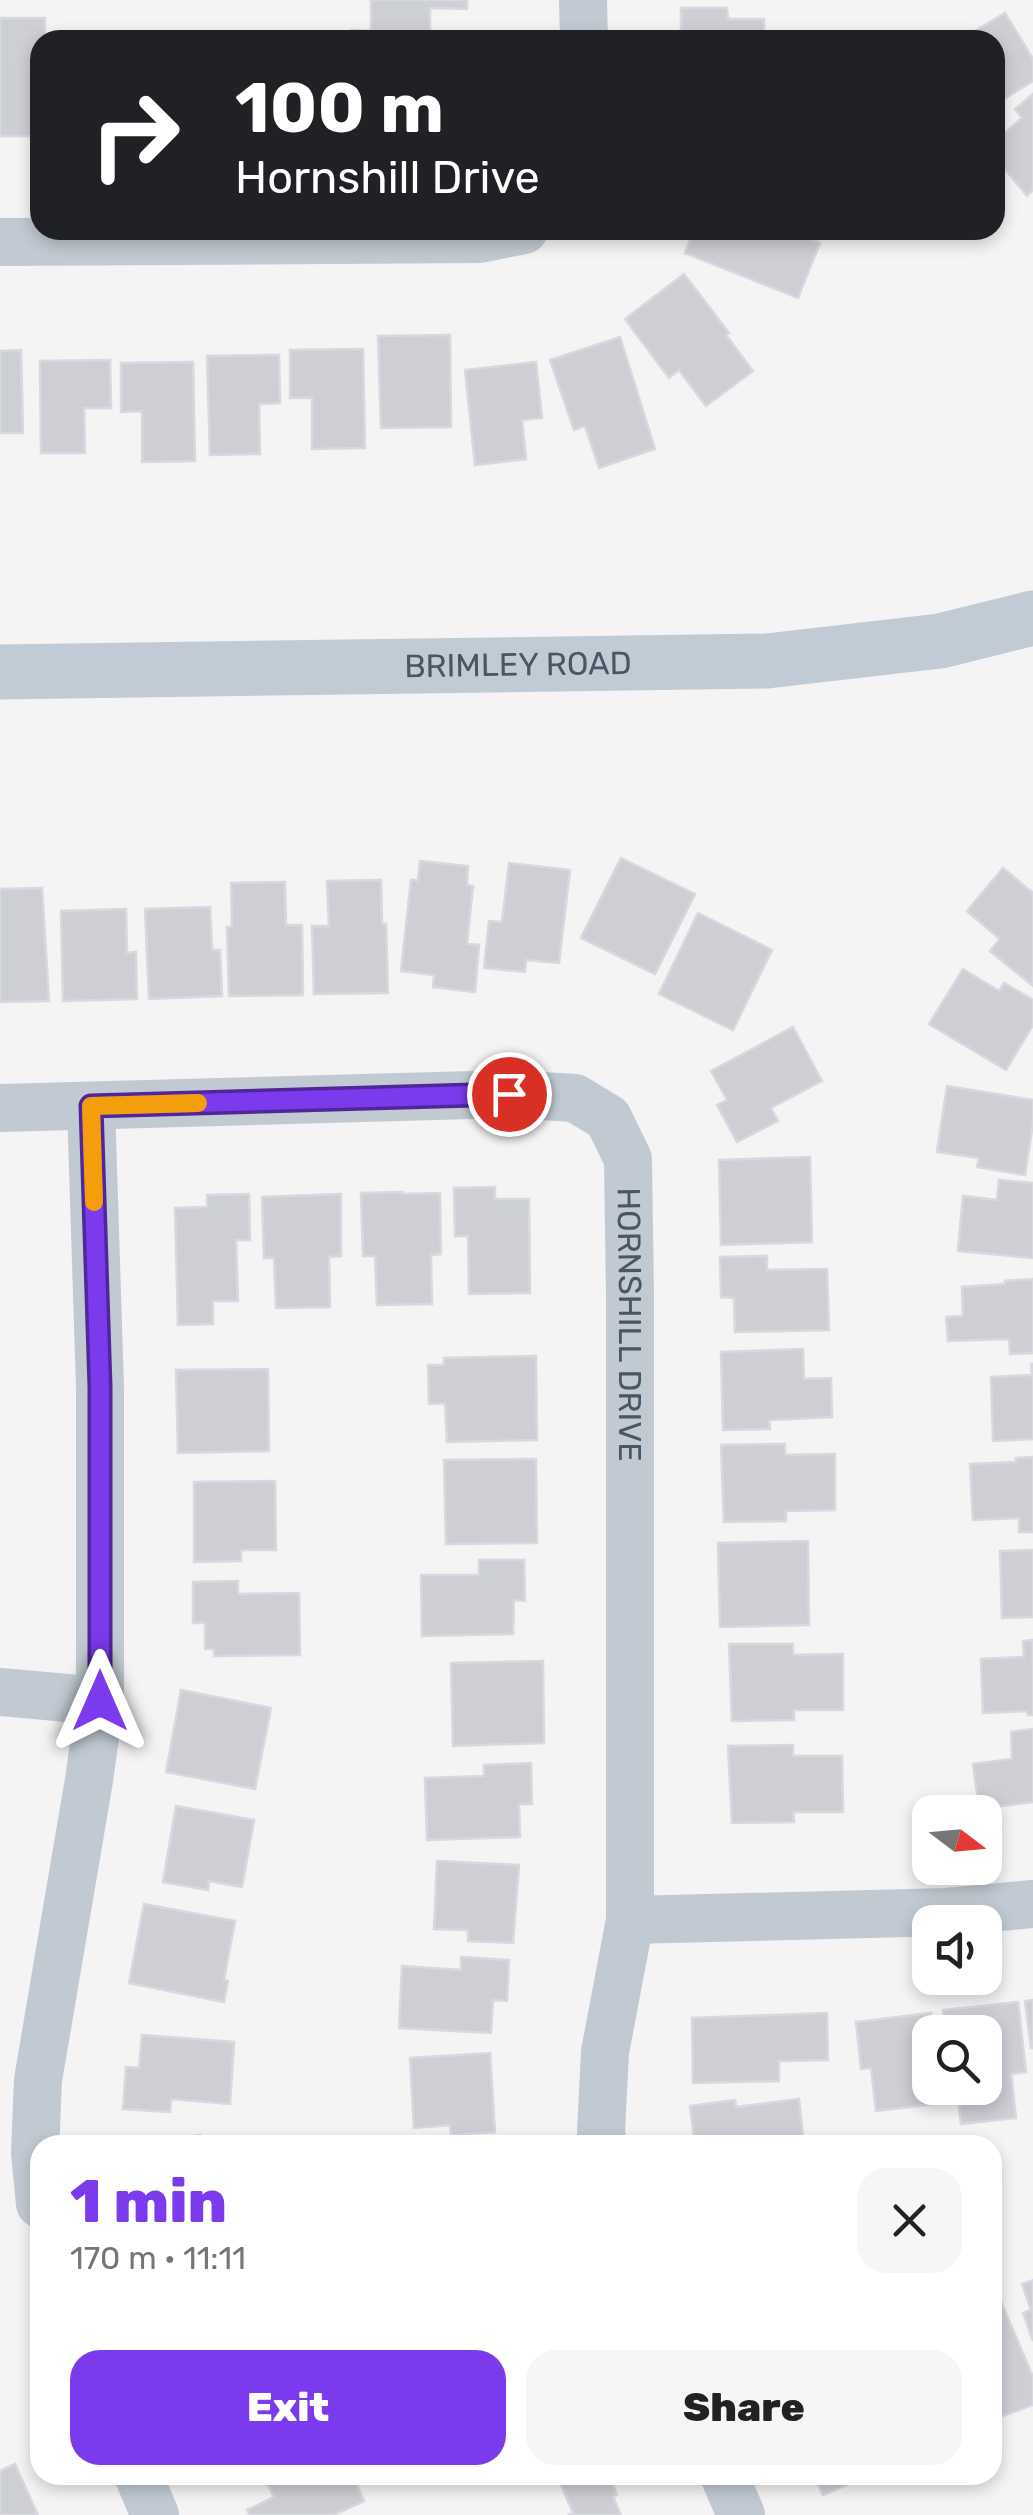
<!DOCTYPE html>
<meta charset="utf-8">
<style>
:root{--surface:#fff;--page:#f6f6f6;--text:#222;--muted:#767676;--accent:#7c3aed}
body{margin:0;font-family:Rubik,sans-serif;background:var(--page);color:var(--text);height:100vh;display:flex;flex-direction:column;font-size:38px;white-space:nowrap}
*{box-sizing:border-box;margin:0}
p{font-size:32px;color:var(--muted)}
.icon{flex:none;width:55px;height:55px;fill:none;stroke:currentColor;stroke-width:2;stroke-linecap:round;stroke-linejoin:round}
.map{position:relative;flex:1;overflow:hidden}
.details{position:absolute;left:30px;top:2135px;width:972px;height:350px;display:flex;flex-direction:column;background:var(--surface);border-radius:30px;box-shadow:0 5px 15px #0003}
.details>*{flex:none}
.banner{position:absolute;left:30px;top:30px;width:975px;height:210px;border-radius:30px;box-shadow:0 5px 15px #0003;background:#202124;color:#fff;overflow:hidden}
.needle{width:65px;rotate:106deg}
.buttons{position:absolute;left:912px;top:1795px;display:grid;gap:20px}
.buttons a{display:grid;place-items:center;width:90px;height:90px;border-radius:20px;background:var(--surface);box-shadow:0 5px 15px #0003;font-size:50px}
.pin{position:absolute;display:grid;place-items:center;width:85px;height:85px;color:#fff;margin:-42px;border:5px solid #fff;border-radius:50%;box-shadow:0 2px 10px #0007}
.me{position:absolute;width:110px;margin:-55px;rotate:0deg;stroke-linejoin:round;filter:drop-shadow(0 0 8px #0008)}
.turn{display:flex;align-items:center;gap:35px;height:210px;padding:0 40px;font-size:45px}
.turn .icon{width:130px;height:130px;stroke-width:2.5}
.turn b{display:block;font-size:70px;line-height:85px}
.round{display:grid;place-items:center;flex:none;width:105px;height:105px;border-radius:30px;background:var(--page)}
.summary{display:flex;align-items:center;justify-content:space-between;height:170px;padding:0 40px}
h1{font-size:60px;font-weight:800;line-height:75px;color:var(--accent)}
.action{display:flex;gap:20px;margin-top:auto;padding:20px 40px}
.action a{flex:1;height:115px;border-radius:30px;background:var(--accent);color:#fff;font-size:40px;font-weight:800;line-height:115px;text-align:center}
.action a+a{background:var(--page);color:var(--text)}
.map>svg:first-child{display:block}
.building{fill:#cdcfd5;stroke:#d7d9de;stroke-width:2.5}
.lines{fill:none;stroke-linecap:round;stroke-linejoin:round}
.minor{stroke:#c1cad2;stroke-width:48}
.secondary{stroke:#c1cbd6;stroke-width:55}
.route-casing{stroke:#51269a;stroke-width:25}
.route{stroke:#7c3aed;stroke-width:18}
.slow{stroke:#f59e0b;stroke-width:18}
.labels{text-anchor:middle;stroke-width:8;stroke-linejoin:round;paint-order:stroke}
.street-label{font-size:32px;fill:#4a5661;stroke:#fff}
</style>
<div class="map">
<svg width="1033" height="2515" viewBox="0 0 1033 2515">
<rect width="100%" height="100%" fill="#f5f3f3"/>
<g class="building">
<polygon points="371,0 467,0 467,9 430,8 430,33 447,33 447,40 351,40 351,30 371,31"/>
<polygon points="681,8 727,8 728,19 764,19 764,40 681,40"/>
<polygon points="1005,13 1033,59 1033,81 996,104 999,108 995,111 995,40 960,40"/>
<polygon points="0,18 45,18 45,40 40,40 40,136 0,136"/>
<polygon points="222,36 222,40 179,40 179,37"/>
<polygon points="1033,94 1033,190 1027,196 995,157 995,141 1022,118 1015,109"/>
<polygon points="694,230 792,230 820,243 798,298 685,253"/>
<polygon points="684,274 729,333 726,335 753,371 706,406 679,370 669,378 625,319"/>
<polygon points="450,335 451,427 381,428 378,336"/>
<polygon points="620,337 655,449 599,468 585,426 574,430 550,360"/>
<polygon points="363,349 365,448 312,449 312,398 290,398 290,350"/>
<polygon points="21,350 23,433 0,433 0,351"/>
<polygon points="279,355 280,403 259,404 260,454 210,455 207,356"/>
<polygon points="110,360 111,408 84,408 85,453 41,453 40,361"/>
<polygon points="193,362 195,461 142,462 142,411 121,412 121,363"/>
<polygon points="536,362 542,418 522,420 526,459 475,465 465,370"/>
<polygon points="621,858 695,894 655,974 581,938"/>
<polygon points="420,861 468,866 467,885 473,886 467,944 479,945 475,992 433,987 434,975 401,971 411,880 418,880"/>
<polygon points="509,863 570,870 559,963 526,960 525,972 484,968 489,921 502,922"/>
<polygon points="1003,868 1033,893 1033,986 990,951 1000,939 967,911"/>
<polygon points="381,880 382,924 386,924 388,993 314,994 312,926 329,926 327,881"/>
<polygon points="285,882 286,925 302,925 303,995 229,996 227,927 232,927 231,883"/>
<polygon points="42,888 49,1001 0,1002 0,889"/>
<polygon points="210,907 212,950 220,950 222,996 149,999 145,909"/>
<polygon points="126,909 127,953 136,952 137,999 63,1001 61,911"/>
<polygon points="698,913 772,950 733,1030 659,994"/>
<polygon points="963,969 999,991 1004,983 1033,1000 1033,1025 1006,1070 929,1024"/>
<polygon points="793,1027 822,1081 771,1108 778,1121 737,1142 717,1105 727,1100 711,1071"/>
<polygon points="947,1086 1033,1100 1033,1123 1025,1175 977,1167 979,1158 937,1152"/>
<polygon points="810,1157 812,1242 721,1245 719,1160"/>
<polygon points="999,1180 1033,1183 1033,1258 958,1251 963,1196 997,1200"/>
<polygon points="495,1187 495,1199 529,1199 530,1293 469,1294 468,1236 455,1236 454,1188"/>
<polygon points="403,1192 403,1194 440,1193 441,1254 431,1255 432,1304 377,1305 375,1256 363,1256 361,1193"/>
<polygon points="249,1194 250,1240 236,1240 238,1301 213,1301 213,1324 178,1325 175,1208 207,1207 207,1195"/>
<polygon points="341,1194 341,1256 329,1257 330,1307 276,1308 274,1258 264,1258 262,1197"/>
<polygon points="767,1256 767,1270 827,1269 829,1330 735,1332 734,1298 721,1297 720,1257"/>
<polygon points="1033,1279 1033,1353 1010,1354 1009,1339 948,1341 946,1317 963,1316 962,1287 1005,1284 1005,1281"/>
<polygon points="803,1349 804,1379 831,1378 832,1417 769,1420 770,1429 723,1430 721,1352"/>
<polygon points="536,1356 537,1440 447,1442 445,1403 429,1404 428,1365 444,1365 444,1358"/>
<polygon points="1031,1364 1033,1364 1033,1439 993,1441 991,1377 1032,1375"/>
<polygon points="268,1369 269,1451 178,1453 176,1370"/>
<polygon points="785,1444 785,1455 835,1454 835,1510 786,1511 786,1521 724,1522 721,1445"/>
<polygon points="1033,1457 1033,1532 1019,1532 1019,1518 973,1520 970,1464 1016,1462 1016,1458"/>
<polygon points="536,1459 537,1543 446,1544 444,1460"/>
<polygon points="275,1481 276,1550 241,1550 241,1561 194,1562 194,1482"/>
<polygon points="808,1541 809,1625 720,1627 718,1543"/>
<polygon points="1033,1550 1033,1617 1002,1618 1000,1551"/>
<polygon points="479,1560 524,1560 525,1601 514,1600 513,1634 422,1636 421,1575 479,1575"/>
<polygon points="238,1581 238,1594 299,1593 300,1655 214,1656 214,1649 205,1649 205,1623 193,1623 193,1582"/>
<polygon points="1033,1640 1033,1715 1028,1715 1027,1711 983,1713 981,1659 1024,1657 1023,1641"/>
<polygon points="729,1644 793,1644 793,1655 843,1654 843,1710 794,1710 794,1720 732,1721"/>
<polygon points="543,1661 544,1743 453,1746 451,1663"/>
<polygon points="181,1690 271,1708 255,1789 166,1772"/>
<polygon points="1033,1729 1033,1802 979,1809 973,1764 1012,1759 1011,1732"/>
<polygon points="793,1745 793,1756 842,1756 843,1812 793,1812 794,1822 732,1823 728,1746"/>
<polygon points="531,1763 532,1804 519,1804 520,1837 427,1840 425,1778 484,1776 484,1765"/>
<polygon points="176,1806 254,1820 242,1887 209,1881 208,1890 163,1882"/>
<polygon points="437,1861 519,1865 513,1943 468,1941 468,1930 434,1929"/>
<polygon points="144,1904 235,1921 224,1980 228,1981 224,2002 129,1983"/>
<polygon points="461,1957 509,1960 507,2001 493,2000 491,2033 399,2028 402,1966 461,1970"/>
<polygon points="1033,2000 1033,2048 1031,2048 1025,2001"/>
<polygon points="1018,2002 1026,2072 1011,2074 1016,2118 961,2124 957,2088 985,2088 985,2032 946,2032 943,2010"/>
<polygon points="827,2013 828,2060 779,2061 779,2081 693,2083 692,2018"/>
<polygon points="931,2013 933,2032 930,2032 930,2088 940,2088 942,2103 876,2111 871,2068 861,2069 856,2022"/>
<polygon points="142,2035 234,2042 230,2104 171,2099 170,2112 123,2109 126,2067 139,2068"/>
<polygon points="490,2053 495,2132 451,2135 450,2125 414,2128 410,2058"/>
<polygon points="799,2099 804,2145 695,2145 690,2106 735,2100 736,2107"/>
<polygon points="200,2135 202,2145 141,2145"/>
<polygon points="1033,2280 1033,2341 1023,2313 1031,2310 1022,2284"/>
<polygon points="999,2297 1033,2377 1033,2405 992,2420 992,2299"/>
<polygon points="15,2464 38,2515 0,2515 0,2471"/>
<polygon points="263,2475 352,2475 364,2501 334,2515 250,2515 247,2510 274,2497"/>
<polygon points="557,2475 609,2475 617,2495 613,2497 621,2515 568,2515 573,2513"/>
<polygon points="814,2475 869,2475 823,2495"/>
</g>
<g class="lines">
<g class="minor">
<polyline points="583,0 584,40"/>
<polyline points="0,242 480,239 524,230"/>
<path id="s1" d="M 0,1108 L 509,1094 L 575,1098 L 608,1118 L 628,1159 L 630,1295 L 630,1920 L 605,2052 L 601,2132 L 603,2145"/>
<polyline points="0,1692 100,1701"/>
<polyline points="630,1920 947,1912 1033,1904"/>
<polyline points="40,2204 35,2153 38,2080 89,1780 100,1701 100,1387 91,1106"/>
<polyline points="138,2475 155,2515"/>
<polyline points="724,2475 741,2515"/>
</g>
<path class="secondary" id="s2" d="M 0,672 L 767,661 L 940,641 L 1033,618"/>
</g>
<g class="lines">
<defs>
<polyline id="route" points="100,1701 100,1387 91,1106 509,1094"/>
</defs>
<use href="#route" class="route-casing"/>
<use href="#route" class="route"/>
<polyline class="slow" points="94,1202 91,1106 198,1103"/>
</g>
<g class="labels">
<g class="street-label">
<text dy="11" stroke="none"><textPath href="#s2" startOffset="518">BRIMLEY ROAD</textPath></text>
<text dy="11" stroke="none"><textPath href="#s1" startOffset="825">HORNSHILL DRIVE</textPath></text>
</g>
</g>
</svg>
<div class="buttons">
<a><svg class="needle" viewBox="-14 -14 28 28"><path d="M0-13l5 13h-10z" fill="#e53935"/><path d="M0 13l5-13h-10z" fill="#767676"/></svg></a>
<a><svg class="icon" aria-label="sound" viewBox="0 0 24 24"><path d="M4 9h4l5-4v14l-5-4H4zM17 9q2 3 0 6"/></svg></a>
<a><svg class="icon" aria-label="search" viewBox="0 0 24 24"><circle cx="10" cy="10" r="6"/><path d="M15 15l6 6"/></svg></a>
</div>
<div class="pin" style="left:509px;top:1094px;background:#d93025"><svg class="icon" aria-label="arrive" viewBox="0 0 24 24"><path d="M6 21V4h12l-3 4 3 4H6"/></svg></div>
<svg class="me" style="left:100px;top:1701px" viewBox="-20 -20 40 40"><path d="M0-17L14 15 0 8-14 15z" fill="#7c3aed" stroke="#fff" stroke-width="4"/></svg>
<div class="banner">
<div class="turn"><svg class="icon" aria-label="right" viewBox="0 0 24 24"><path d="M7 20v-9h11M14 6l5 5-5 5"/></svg><div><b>100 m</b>Hornshill Drive</div></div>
</div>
<section class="details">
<div class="summary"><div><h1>1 min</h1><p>170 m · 11:11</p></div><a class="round"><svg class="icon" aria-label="close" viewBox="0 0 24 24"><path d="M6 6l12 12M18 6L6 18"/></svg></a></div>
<div class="action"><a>Exit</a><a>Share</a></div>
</section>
</div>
